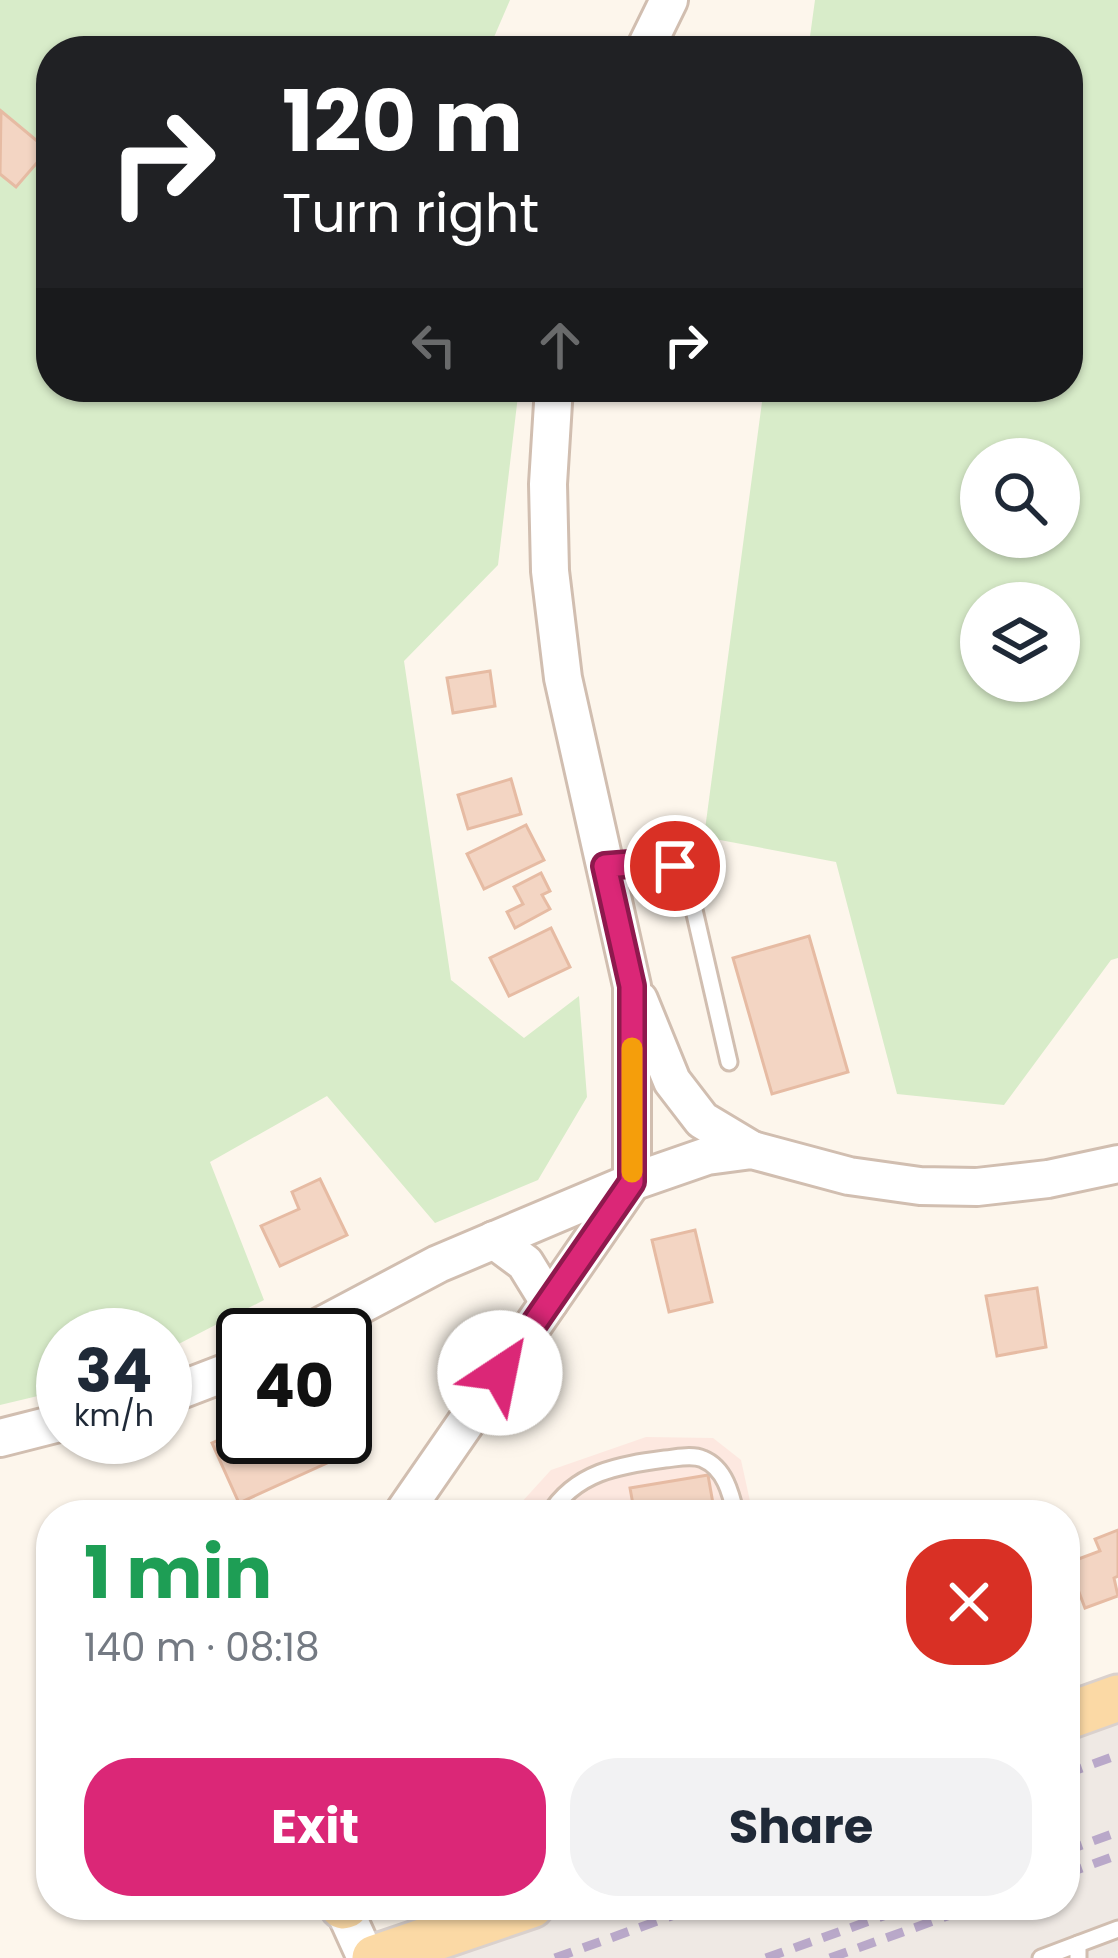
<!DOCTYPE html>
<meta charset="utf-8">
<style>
:root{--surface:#fff;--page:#f2f2f3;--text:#1f2937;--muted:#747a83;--accent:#db2777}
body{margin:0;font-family:Poppins,sans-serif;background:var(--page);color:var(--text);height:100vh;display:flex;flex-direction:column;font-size:45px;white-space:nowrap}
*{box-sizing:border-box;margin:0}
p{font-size:39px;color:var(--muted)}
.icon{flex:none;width:66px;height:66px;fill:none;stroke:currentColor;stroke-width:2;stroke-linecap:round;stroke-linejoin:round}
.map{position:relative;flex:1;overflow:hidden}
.details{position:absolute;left:36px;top:1500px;width:1044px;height:420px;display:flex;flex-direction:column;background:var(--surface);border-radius:48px;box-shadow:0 3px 9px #0004}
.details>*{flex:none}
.top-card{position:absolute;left:36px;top:36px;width:1047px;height:366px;border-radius:48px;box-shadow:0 3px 9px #0004;background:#202124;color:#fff;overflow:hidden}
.buttons{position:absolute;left:960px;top:438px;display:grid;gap:24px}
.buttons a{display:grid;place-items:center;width:120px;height:120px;border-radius:50%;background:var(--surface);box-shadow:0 3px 9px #0004;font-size:60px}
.speed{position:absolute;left:36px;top:1308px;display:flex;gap:24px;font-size:60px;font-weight:700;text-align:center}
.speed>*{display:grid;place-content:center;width:156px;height:156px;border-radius:50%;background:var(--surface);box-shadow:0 3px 9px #0004;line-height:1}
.speed small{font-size:30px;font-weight:400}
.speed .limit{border:6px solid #111;border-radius:18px;background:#fff;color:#111}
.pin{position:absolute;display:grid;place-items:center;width:102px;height:102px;color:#fff;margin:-51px;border:6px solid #fff;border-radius:50%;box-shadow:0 3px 12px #0007}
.me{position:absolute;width:132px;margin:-66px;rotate:34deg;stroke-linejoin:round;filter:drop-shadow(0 0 9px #0008)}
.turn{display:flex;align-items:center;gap:42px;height:252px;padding:0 48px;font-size:54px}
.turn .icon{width:156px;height:156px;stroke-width:2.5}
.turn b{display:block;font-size:84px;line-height:102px}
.lanes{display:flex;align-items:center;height:114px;padding:0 48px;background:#0003;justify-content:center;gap:60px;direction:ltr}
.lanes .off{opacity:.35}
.round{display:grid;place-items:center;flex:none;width:126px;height:126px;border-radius:48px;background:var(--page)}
.overview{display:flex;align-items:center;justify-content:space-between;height:204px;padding:0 48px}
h1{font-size:72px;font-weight:700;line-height:90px;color:#1e9e55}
.cta{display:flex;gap:24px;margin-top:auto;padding:24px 48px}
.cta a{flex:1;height:138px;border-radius:48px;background:var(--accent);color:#fff;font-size:48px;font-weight:700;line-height:138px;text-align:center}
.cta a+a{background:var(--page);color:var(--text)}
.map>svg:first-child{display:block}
.commercial{fill:#fde8e0}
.industrial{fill:#efe9e4}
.green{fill:#d8ecc9;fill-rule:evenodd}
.building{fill:#f3d5c3;stroke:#e6bba3;stroke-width:3}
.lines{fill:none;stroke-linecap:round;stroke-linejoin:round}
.service-casing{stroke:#d1beb0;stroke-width:21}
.tertiary-casing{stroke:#d1beb0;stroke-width:42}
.primary-casing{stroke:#dad1cd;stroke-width:51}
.service{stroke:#fff;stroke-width:15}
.tertiary{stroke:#fff;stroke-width:36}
.primary{stroke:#fbd9a5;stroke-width:45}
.rail{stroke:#b9a8c9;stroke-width:9;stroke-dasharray:18 12;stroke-linecap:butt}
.route-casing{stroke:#8e194d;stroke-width:30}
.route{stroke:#db2777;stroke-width:21}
.slow{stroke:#f59e0b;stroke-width:21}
</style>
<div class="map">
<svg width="1118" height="1958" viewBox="0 0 1118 1958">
<rect width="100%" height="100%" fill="#fdf6ec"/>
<polygon class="commercial" points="646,1437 713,1438 741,1460 753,1515 510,1515 551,1470"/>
<polygon class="industrial" points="1118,1698 1118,1958 375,1958 531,1905 1065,1905 1065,1717"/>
<g class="green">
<polygon points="0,0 510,0 488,51 51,51 51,387 519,387 498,565 404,661 451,980 524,1038 579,996 587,1097 538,1180 435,1223 327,1096 210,1162 264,1300 165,1351 165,1335 63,1335 63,1390 0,1405"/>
<path d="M 815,0 L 1118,0 L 1118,958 L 1111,960 L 1004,1105 L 897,1094 L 836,862 L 704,837 L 764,387 L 1068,387 L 1068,51 L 808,51 ZM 981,459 L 1059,459 L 1059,537 L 981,537 ZM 981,603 L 1059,603 L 1059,681 L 981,681 Z"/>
</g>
<g class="building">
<polygon points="1,111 48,150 16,187 0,174"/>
<polygon points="490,671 495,706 453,713 447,678"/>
<polygon points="511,779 521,814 468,829 458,795"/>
<polygon points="526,825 544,860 484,889 467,854"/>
<polygon points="541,873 550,891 542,895 550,909 515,928 507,912 523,904 514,887"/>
<polygon points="551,928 570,967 509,996 490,958"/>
<polygon points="809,936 848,1072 772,1094 733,958"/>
<polygon points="320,1179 347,1235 280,1266 261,1226 299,1209 292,1192"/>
<polygon points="695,1230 712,1302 669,1312 652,1240"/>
<polygon points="1037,1288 1046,1347 997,1356 986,1296"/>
<polygon points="243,1429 243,1437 275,1437 278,1443 290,1437 316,1437 327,1463 239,1503 212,1443"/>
<polygon points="708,1475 715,1515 607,1515 634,1510 630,1488"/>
<polygon points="1118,1530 1118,1576 1114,1578 1118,1596 1085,1608 1068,1563 1100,1551 1095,1539"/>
</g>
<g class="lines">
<defs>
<g id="service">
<path d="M 605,866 C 633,864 663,856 686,875 L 729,1062"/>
<path d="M 549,1515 C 575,1472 619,1465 665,1459 C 677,1458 692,1454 703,1459 C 725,1468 731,1494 736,1515"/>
<polyline points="1078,1944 1118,1929"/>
<polyline points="1041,1958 1078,1944 1078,1958"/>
</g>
<g id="tertiary">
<polyline points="644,51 669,0"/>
<polyline points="639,1000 672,1081 702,1120 752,1150"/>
<polyline points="494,1240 525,1263 549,1302"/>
<polyline points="304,1335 438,1264 632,1182 707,1156 752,1150 849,1176 920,1186 977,1187 1048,1179 1118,1164"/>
<polyline points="165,1396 243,1366"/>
<polyline points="0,1438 63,1422"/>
<polyline points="402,1515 632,1182 632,986 563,678 550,571 548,484 554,387"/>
<polyline points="342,1905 366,1958"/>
</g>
<g id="primary">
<polyline points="1065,1717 1118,1698"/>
<polyline points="343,1906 346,1905"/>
<polyline points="375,1958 531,1905"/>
</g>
</defs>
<use href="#service" class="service-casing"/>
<use href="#tertiary" class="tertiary-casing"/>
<use href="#primary" class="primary-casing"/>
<use href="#service" class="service"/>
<use href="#tertiary" class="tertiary"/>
<use href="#primary" class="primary"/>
<g class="rail">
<polyline points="1065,1774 1118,1755"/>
<polyline points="1065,1851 1118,1832"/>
<polyline points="1065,1874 1118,1855"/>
<polyline points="555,1958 702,1905"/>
<polyline points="766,1958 914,1905"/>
<polyline points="830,1958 978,1905"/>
</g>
</g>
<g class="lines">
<defs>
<polyline id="route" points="500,1373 632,1182 632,986 605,866 655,862 675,866"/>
</defs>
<use href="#route" class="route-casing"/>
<use href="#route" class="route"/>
<polyline class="slow" points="632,1172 632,1048"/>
</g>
</svg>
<div class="buttons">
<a><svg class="icon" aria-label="search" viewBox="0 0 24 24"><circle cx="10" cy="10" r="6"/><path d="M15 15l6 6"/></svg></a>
<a><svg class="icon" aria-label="layers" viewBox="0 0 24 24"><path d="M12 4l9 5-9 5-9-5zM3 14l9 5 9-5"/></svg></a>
</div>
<div class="speed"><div>34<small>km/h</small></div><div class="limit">40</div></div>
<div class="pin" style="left:675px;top:866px;background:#d93025"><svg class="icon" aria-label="arrive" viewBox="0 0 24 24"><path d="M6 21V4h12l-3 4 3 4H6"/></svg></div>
<svg class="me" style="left:500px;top:1373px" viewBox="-20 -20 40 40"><circle r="19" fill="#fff"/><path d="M0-13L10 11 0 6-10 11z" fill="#db2777"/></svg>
<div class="top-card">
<div class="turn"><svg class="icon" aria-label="right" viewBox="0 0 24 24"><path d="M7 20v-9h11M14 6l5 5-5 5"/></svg><div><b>120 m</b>Turn right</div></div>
<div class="lanes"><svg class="icon off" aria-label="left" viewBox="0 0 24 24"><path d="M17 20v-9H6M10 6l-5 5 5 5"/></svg><svg class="icon off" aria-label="ahead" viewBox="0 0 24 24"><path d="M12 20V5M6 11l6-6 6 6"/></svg><svg class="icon" aria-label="right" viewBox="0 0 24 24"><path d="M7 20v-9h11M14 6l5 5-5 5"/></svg></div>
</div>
<section class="details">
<div class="overview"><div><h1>1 min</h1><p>140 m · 08:18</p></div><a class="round" style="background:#d93025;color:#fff"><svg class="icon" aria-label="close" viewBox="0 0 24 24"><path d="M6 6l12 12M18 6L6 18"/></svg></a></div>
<div class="cta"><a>Exit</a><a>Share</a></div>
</section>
</div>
